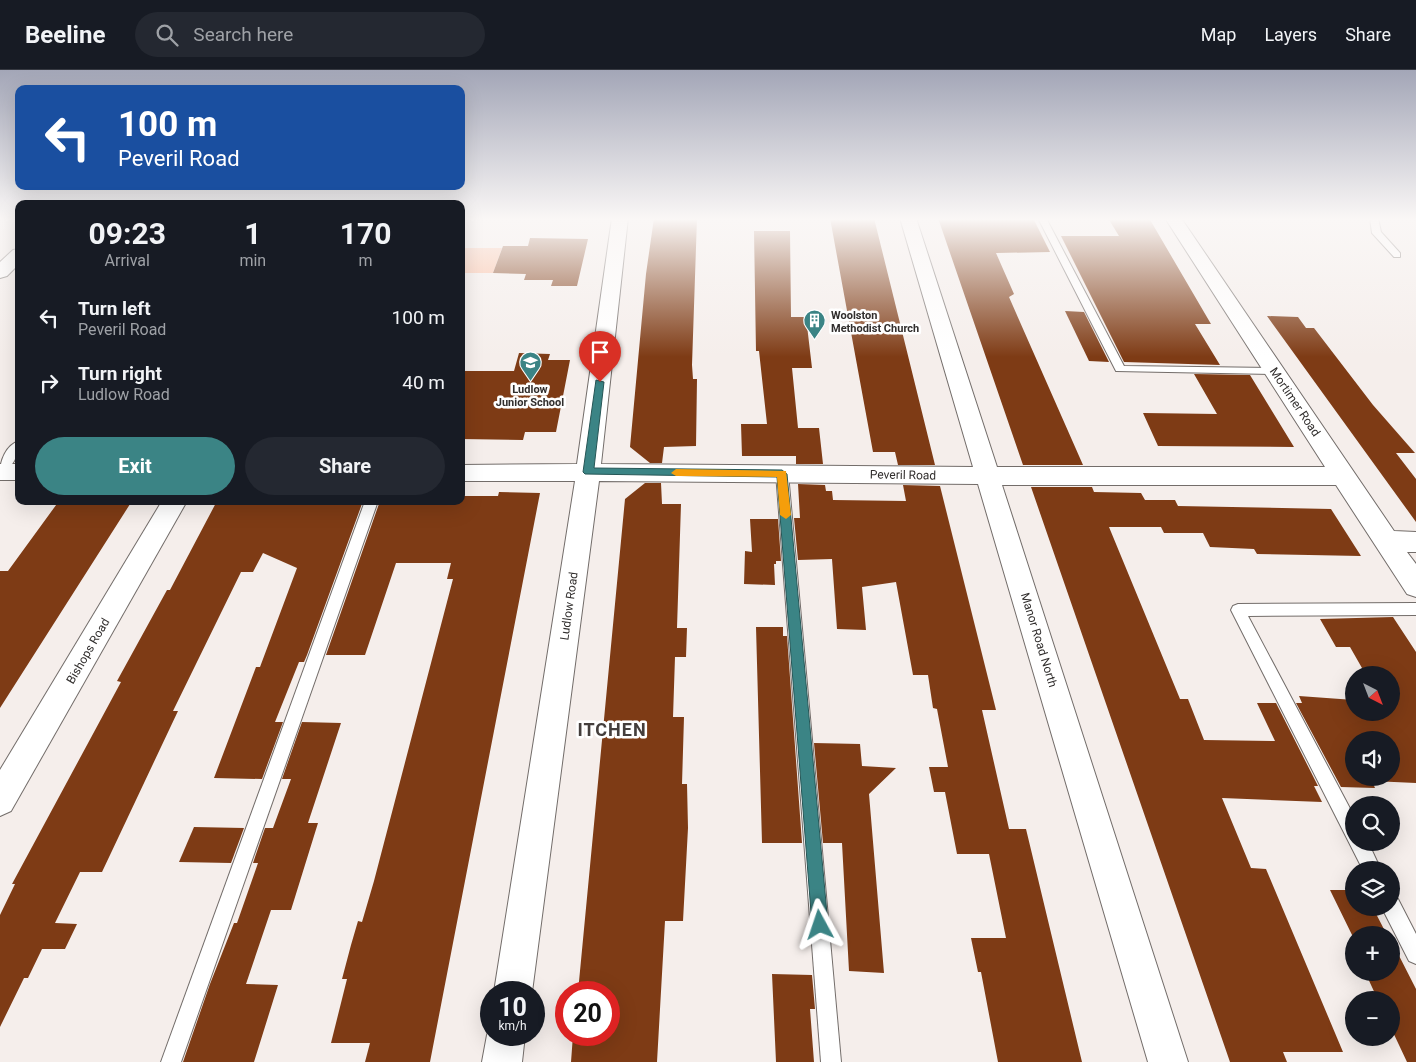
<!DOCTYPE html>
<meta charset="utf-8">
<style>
:root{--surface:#171b24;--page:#242831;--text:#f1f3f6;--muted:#9ea1a6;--line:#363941;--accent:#3b8485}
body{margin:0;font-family:Roboto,sans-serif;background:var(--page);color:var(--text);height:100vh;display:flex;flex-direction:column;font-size:19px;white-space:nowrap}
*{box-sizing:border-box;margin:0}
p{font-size:16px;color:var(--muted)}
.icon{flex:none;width:28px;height:28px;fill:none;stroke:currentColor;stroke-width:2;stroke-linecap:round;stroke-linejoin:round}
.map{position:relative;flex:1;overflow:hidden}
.details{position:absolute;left:15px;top:130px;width:450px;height:305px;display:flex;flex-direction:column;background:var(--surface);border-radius:10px;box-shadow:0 5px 20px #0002}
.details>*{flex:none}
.top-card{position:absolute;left:15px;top:15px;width:450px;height:105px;border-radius:10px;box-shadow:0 5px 20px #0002;background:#1a4fa0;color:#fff;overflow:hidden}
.needle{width:32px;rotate:138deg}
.tools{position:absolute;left:1345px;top:596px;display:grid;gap:10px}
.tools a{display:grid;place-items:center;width:55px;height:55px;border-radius:50%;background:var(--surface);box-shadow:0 5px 20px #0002;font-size:25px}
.speed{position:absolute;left:480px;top:911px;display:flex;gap:10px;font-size:25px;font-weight:700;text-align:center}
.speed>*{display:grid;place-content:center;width:65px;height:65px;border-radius:50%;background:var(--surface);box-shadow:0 5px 20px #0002;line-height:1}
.speed small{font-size:12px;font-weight:400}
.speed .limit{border:8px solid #d22;background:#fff;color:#111}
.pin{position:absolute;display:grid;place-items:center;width:42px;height:42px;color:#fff;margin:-51px -21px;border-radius:50% 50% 50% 0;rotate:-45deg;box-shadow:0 0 5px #0007}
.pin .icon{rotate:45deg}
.me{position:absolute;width:55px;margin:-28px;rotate:355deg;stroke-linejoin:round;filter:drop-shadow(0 0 4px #0008)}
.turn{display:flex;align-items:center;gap:18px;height:105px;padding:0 20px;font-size:22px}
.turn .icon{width:65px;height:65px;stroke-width:2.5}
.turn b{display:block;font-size:35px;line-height:42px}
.eta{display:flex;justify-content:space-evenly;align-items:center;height:85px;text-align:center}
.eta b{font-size:30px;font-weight:700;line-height:35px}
.primary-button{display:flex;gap:10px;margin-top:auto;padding:10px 20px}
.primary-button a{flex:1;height:58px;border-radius:30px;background:var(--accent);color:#fff;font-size:20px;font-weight:700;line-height:58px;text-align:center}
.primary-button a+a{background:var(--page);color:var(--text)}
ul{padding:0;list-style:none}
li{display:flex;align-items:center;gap:15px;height:65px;padding:0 20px}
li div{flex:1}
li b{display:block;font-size:19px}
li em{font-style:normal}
header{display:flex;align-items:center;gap:30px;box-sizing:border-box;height:70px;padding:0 25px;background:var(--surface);border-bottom:1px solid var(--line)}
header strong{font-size:24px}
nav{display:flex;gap:28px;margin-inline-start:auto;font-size:18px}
.search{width:350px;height:45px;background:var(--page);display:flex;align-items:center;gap:12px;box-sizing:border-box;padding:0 18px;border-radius:28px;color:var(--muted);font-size:19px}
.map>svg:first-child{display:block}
.green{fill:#fcb898}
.building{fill:#7e3b15;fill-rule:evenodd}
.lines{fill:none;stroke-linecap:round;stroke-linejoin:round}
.service-casing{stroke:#736d6a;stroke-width:2}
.minor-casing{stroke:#736d6a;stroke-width:2}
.service{fill:#fff;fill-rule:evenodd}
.minor{fill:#fff;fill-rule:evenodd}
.route{fill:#3b8485;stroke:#265656}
.slow{fill:#f59e0b}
.labels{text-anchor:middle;stroke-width:5;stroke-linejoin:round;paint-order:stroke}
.far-poi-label{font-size:11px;font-weight:bold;fill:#312e2d;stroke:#fff;text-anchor:start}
.street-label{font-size:12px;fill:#312e2d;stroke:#fff}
.district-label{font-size:18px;font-weight:bold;letter-spacing:1px;fill:#443e3c;stroke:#fff}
</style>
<header>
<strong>Beeline</strong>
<div class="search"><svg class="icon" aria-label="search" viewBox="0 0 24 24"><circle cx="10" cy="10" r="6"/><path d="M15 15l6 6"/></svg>Search here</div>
<nav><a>Map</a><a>Layers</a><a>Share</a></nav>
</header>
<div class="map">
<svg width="1416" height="992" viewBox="0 0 1416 992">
<rect width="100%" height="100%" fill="#f5eeeb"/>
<polygon class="green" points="461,178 502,178 493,203 461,203"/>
<g class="building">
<polygon points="654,148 697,148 692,295 693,309 697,309 696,376 664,377 662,393 650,393 630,377 646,204"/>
<polygon points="830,148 874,148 935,395 898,395 895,382 873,382"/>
<polygon points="938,148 1034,150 1050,182 996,183 1014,224 1009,227 1083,395 1023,395"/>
<polygon points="1108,148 1149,148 1211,254 1195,254 1220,295 1124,292 1061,166 1119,166"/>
<polygon points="754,161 790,161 791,247 806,247 812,298 792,298 798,358 819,358 823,394 796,394 796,386 742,386 741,354 767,354 759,281 756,281"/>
<polygon points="530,168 588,169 577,216 551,216 553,210 524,210 526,204 493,203 503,176 528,176"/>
<polygon points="1065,241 1084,242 1109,292 1089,291"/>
<polygon points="1267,246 1298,247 1306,258 1314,258 1373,335 1415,383 1396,383 1416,409 1416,452"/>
<polygon points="519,283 550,284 548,290 570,290 556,362 525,362 523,370 461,369 461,301 514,301"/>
<polygon points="1194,304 1250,305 1294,377 1158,376 1143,343 1217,344"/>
<polygon points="645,413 661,413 662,434 681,434 677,558 687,558 686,587 675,587 673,647 684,647 682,714 687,714 688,758 683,851 665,851 657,992 571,992 573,965 609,965 609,922 578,922 625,429"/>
<polygon points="798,414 825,415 826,421 832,421 833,430 906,431 903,415 940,416 996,640 982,640 1009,759 1026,759 1082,992 998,992 981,902 978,902 971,868 1006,868 989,784 957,784 945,722 934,722 929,697 948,697 937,639 933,638 928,605 913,605 896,512 862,517 866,560 837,559 832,489 798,490 794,448 800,448"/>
<polygon points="1031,417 1092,417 1094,422 1141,423 1145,430 1175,430 1178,436 1331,439 1361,486 1257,484 1254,479 1210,477 1203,463 1164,463 1161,457 1109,457 1180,629 1188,629 1204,670 1275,671 1257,633 1276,633 1318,716 1314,716 1322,732 1222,728 1251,798 1266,799 1343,982 1283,982 1287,992 1230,992"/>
<polygon points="499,422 540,423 430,992 365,992 370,973 331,973 347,909 342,909 351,875 358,851 362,852 374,811 453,509 447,509 451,493 396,493 365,585 326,585 380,431 461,431 461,426 498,426"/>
<polygon points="59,431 132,431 0,638 0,501 8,501"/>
<polygon points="217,431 363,431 307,585 304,592 299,592 275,652 283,652 262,709 214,708 256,597 260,597 297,498 263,483 253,502 241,502 173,641 178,641 102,802 80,802 55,853 77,854 65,879 42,879 28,908 24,908 0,957 0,845 15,814 12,814 121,612 117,611 167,520 170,520"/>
<polygon points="750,449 778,449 781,491 776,491 776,494 774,494 775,515 744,514 745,481 752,482"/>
<path d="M 1393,547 L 1416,582 L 1416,713 L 1372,711 L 1375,718 L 1341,717 L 1296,633 L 1302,633 L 1299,626 L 1354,630 L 1354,642 L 1391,642 L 1391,605 L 1366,605 L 1350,577 L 1336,577 L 1320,549 ZM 1354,670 L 1391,670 L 1391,708 L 1354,708 Z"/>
<polygon points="756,557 783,557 783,566 787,566 802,773 762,773"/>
<polygon points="302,652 341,653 308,753 318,753 291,840 271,840 246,914 278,915 254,992 183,992 210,914 234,853 237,853 258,793 253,793 265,758 273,758 291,709 282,709"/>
<polygon points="814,673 860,674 862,696 896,698 869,724 884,903 849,901 842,773 823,773"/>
<polygon points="194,757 244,758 231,793 179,792"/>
<polygon points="1330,820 1354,820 1354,838 1373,838 1387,865 1354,865 1354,869"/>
<polygon points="1391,870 1416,919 1416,992 1407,992 1391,958 1391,930 1378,930 1365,902 1391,902"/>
<polygon points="772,904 812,905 815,939 810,939 814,992 776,992"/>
</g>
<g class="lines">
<defs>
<g id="service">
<polygon points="1038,148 1046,148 1124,296 1274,298 1280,301 1274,304 1116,301"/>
<polygon points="1370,148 1378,148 1381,162 1400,183 1400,187 1394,187 1372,163"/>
<path d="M 19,371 C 19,383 13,400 0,403 C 0,391 6,375 19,371 Z"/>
<polygon points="782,399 788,403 841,992 821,992 776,403"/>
<polygon points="365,431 378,431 181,992 161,992"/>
<polygon points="1416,533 1416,545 1248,546 1354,746 1354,772 1368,772 1381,800 1363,800 1231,540 1233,536 1238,534"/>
<polygon points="1391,827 1398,829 1416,864 1416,894 1409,891 1382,838 1391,838"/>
</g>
<g id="minor">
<polygon points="612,148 628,148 601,394 973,397 900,148 916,148 997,397 1325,397 1165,148 1181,148 1394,461 1416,462 1416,482 1407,482 1416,494 1416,527 1407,524 1336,415 1002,415 1188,992 1148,992 978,414 599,411 532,922 494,922 575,411 461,411 461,395 577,394"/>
<polygon points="19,179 19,194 7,206 0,208 0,192 13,180"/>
<rect x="0" y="394" width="19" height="16"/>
<polygon points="162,431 187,431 11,741 0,746 0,700"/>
<polygon points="491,954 491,965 525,965 522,992 482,992 487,965"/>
</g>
</defs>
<use href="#service" class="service-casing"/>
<use href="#minor" class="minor-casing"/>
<use href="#service" class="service"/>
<use href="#minor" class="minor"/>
</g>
<linearGradient id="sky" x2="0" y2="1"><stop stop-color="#a3a6b7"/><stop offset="0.52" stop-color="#faf7f6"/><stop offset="1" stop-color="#faf7f6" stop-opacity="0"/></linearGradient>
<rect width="1416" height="287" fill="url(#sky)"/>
<polygon class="route" points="596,310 604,312 594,398 782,400 787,404 828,855 825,860 820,862 814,860 812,855 777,407 585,404 583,402"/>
<polygon class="slow" points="676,399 786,401 791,445 786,449 780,445 777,407 676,406 671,403"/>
<defs>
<symbol id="building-pin" viewBox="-11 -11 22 30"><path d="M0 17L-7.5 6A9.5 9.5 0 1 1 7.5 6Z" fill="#3b8485" stroke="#fff"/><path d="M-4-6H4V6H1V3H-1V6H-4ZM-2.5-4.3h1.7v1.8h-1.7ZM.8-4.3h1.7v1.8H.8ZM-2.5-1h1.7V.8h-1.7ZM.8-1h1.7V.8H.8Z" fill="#fff"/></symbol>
<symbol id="school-pin" viewBox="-11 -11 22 30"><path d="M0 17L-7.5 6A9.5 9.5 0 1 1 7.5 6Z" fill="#3b8485" stroke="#fff"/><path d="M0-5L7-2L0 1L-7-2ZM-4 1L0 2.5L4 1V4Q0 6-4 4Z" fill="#fff"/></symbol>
</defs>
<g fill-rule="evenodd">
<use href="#building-pin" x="802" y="238" width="25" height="34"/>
<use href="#school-pin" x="518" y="280" width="25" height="34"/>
</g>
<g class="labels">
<g class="far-poi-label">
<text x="831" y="249">Woolston<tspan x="831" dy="13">Methodist Church</tspan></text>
<text x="530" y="323" text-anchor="middle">Ludlow<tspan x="530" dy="13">Junior School</tspan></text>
</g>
<g class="street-label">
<text transform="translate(1295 332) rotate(56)" y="4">Mortimer Road</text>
<text transform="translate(903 405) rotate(1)" y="4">Peveril Road</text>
<text transform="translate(569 536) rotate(-82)" y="4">Ludlow Road</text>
<text transform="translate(1039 570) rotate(73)" y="4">Manor Road North</text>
<text transform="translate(88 581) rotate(-60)" y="4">Bishops Road</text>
</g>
<g class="district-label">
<text x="612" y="666">ITCHEN</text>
</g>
</g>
</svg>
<div class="tools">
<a><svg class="needle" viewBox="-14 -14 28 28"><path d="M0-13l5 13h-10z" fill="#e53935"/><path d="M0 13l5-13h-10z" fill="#9ea1a6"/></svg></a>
<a><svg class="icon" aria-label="sound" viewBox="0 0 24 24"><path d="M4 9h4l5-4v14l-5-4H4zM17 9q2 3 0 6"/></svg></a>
<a><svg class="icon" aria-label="search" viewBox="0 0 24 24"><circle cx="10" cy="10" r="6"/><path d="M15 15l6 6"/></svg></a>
<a><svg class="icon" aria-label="layers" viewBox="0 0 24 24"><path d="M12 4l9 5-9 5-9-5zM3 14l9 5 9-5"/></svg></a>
<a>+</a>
<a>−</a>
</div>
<div class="speed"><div>10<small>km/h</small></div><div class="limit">20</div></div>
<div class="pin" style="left:600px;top:312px;background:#d93025"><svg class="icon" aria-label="arrive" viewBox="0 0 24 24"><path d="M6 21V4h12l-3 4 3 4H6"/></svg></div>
<svg class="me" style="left:820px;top:855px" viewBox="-20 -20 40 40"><path d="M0-17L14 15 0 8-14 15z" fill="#3b8485" stroke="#fff" stroke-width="4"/></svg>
<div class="top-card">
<div class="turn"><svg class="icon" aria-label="left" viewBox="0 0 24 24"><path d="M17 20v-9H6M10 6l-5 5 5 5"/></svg><div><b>100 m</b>Peveril Road</div></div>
</div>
<section class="details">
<div class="eta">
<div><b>09:23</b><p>Arrival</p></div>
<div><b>1</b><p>min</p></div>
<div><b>170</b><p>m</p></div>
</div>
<ul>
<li><svg class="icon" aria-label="left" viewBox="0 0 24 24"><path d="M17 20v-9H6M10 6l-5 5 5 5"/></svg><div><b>Turn left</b><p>Peveril Road</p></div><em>100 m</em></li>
<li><svg class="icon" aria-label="right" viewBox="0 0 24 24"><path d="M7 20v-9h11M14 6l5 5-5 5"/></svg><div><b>Turn right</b><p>Ludlow Road</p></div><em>40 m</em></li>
</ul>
<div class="primary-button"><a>Exit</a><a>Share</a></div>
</section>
</div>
